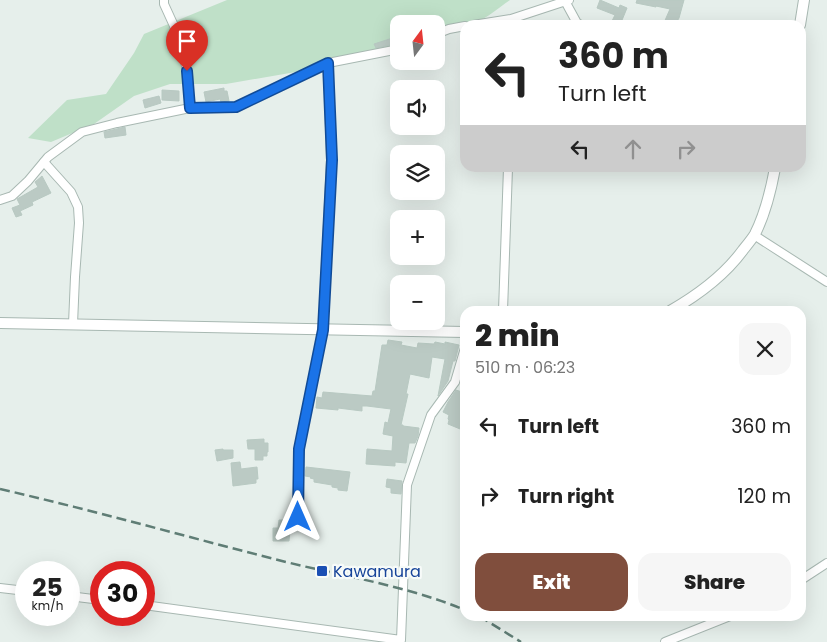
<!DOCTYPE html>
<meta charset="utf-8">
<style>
:root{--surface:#fff;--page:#f6f6f6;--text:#222;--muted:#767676;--accent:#804e3d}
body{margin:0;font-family:Poppins,sans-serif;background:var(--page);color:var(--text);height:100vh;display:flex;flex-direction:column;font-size:19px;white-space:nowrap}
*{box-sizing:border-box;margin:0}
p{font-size:16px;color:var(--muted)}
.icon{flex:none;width:28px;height:28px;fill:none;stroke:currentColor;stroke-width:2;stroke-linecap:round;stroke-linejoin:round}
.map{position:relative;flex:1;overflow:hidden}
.drawer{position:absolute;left:460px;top:306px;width:346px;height:315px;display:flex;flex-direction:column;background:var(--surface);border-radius:15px;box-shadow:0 5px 20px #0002}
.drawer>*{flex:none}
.banner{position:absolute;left:460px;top:20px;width:346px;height:152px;border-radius:15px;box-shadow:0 5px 20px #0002;background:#fff;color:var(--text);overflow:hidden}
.needle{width:32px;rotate:15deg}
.controls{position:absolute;left:390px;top:15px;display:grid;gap:10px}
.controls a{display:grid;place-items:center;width:55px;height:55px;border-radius:10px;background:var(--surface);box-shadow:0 5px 20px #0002;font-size:25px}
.speed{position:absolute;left:15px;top:561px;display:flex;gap:10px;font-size:25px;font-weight:700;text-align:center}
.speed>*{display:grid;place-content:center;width:65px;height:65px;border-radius:50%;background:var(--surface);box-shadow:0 5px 20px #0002;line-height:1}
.speed small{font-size:12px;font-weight:400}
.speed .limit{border:8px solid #d22;background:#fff;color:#111}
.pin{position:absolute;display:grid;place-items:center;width:42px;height:42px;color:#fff;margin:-51px -21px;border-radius:50% 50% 50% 0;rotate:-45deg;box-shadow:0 0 5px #0007}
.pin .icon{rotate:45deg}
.me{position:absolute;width:55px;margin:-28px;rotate:0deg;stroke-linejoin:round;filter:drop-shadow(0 0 4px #0008)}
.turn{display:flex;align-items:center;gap:18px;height:105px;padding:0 15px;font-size:22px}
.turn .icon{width:65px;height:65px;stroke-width:2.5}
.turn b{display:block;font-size:35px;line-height:42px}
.lanes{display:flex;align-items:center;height:48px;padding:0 15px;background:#0003;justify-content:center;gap:25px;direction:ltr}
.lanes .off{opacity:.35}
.round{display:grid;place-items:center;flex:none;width:52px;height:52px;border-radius:15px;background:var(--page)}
.headline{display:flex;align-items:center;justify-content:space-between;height:85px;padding:0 15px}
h1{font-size:30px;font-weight:800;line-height:38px}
.button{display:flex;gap:10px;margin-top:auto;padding:10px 15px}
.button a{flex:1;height:58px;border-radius:15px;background:var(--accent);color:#fff;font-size:20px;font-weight:800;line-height:58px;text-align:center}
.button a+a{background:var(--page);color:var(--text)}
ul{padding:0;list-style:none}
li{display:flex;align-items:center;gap:15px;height:70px;padding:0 15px}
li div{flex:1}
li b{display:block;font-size:19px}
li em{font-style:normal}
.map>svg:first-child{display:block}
.green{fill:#bfe0c8}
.building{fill:#bbcac4;stroke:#b8c9c2}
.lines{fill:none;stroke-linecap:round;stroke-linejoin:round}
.minor-casing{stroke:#a8b8b2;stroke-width:10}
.tertiary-casing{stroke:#a8b8b2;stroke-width:12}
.minor{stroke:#fff;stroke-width:8}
.tertiary{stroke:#fff;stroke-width:10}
.rail{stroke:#5f7d75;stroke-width:2.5;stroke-dasharray:10 5;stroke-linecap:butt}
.route-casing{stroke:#114b97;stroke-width:12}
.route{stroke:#1a73e8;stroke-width:9}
.transit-dot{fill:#1a4fb4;stroke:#f7fbf9;stroke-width:2}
.labels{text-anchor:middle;stroke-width:4.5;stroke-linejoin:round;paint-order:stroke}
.transit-label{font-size:16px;fill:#164399;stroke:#f7fbf9;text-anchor:start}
</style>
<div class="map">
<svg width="827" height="642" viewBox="0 0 827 642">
<rect width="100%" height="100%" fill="#e6efeb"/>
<path class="green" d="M 227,0 L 510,0 C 497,9 481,24 465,25 L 465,27 L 436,39 L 436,24 L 399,24 L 399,54 L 226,84 L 170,84 L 134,96 L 94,124 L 51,142 L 28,138 L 67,100 L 106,94 L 134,53 L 144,34 Z"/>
<g class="building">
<polygon points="600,0 619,8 620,5 627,8 620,25 610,25 615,15 597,8"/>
<polygon points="637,0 684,0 679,18 675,25 663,25 670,9 656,6 656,7 636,3"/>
<polygon points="399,36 399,43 376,48 374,44"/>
<polygon points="224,88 224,91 227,91 229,101 221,102 220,99 206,102 204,92"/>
<polygon points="162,90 179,91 179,101 162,100"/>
<polygon points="159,96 161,103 145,108 143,100"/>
<polygon points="125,127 126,135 105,138 104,132"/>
<polygon points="42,176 51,193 32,202 33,205 20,211 22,215 16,217 12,208 20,205 17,199 38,187 35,182"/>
<polygon points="388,340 402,342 401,345 417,348 418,343 434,344 435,342 445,344 445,342 459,345 455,361 453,361 448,381 438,396 445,359 432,357 429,378 410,374 406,394 408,394 401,425 403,425 403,426 419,428 418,436 415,443 409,443 406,463 395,462 395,466 366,464 367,449 392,451 393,436 383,434 385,422 388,423 391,409 367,406 362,406 362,411 338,408 338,410 316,408 317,397 322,398 323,392 372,396 373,391 375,391 382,345 387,345"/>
<polygon points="456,390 465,393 465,431 448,424 449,420 448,419 449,415 443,412 448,402"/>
<polygon points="264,439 264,443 268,443 268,452 267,452 267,456 263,456 263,460 255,460 255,449 248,449 247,440"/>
<polygon points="223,449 223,450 233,450 233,458 217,461 215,450"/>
<polygon points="240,462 241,469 257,467 258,479 256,479 256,483 233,486 231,463"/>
<polygon points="306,467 350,472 347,491 338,490 338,488 332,487 332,485 314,482 314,479 310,478 311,477 305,476"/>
<polygon points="387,479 402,481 401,494 391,493 391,488 386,487"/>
<polygon points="279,520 291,520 289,541 273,541 273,528 278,528"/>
</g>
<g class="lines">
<defs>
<g id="minor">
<polyline points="164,0 164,4 180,39 187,71 190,108"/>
<polyline points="565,1 577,23 581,25"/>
<polyline points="473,25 511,19 569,0"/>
<polyline points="436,34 449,29 465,26"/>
<polyline points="44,162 71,192 78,207 79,223 75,277 73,324"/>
<polyline points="0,200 12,196 28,181 48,157 82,132 117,123 190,108 236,107 328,63 399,49"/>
<polyline points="754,235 827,282"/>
<polyline points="503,311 508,168"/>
<polyline points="298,517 299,449 323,330 331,160 328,63"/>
<polyline points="801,580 827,563"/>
<polyline points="0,588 26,591"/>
<polyline points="69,596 101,600"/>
<polyline points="144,605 401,640 407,485 431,415 455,382 465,348"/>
<polyline points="665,642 730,616"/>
</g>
<g id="tertiary">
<polyline points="800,25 804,0"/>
<path d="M 670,311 C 698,295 724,276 743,250 C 747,245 752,239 755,234 C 765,214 771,190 775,168"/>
<polyline points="0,323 465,332"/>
</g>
</defs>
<use href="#minor" class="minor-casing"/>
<use href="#tertiary" class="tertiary-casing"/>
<use href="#minor" class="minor"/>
<use href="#tertiary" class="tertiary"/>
<g class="rail">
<path d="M 0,489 C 96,511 191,538 286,562 C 347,577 407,586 465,610"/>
<polyline points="479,616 521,642"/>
</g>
</g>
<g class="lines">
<defs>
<polyline id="route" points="187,71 190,108 236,107 328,63 332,160 323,330 299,449 298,517"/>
</defs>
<use href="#route" class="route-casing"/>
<use href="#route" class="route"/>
</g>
<rect class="transit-dot" x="316" y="565" width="12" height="12" rx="2.5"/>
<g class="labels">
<g class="transit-label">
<text x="333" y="577">Kawamura</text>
</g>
</g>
</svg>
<div class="controls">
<a><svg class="needle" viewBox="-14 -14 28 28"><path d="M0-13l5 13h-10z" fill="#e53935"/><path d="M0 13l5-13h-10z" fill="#767676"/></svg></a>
<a><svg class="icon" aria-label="sound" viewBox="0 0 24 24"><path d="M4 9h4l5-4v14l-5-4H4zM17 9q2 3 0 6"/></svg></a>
<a><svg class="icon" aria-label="layers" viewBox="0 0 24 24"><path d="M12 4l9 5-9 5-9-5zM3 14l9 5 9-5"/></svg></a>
<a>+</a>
<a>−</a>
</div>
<div class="speed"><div>25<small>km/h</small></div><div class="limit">30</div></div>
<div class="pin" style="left:187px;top:71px;background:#d93025"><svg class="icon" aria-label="arrive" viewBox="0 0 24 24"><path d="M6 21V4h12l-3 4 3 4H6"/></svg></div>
<svg class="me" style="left:298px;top:517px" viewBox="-20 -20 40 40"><path d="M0-17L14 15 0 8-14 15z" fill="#1a73e8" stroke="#fff" stroke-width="4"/></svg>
<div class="banner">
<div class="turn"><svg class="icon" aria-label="left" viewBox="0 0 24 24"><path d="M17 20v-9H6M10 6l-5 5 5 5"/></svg><div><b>360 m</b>Turn left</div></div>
<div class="lanes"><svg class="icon" aria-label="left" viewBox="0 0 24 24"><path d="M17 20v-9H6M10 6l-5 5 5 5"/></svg><svg class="icon off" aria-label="ahead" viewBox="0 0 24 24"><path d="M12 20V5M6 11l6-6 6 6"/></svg><svg class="icon off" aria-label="right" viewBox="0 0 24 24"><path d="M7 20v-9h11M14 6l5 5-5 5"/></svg></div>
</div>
<section class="drawer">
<div class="headline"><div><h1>2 min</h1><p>510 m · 06:23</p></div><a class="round"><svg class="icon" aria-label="close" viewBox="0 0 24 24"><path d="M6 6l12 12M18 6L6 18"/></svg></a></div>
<ul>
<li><svg class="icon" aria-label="left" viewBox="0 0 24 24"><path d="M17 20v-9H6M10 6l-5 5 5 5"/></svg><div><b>Turn left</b></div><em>360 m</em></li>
<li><svg class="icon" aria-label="right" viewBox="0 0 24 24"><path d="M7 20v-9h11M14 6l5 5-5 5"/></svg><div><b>Turn right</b></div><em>120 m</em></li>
</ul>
<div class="button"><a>Exit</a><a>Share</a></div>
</section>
</div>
